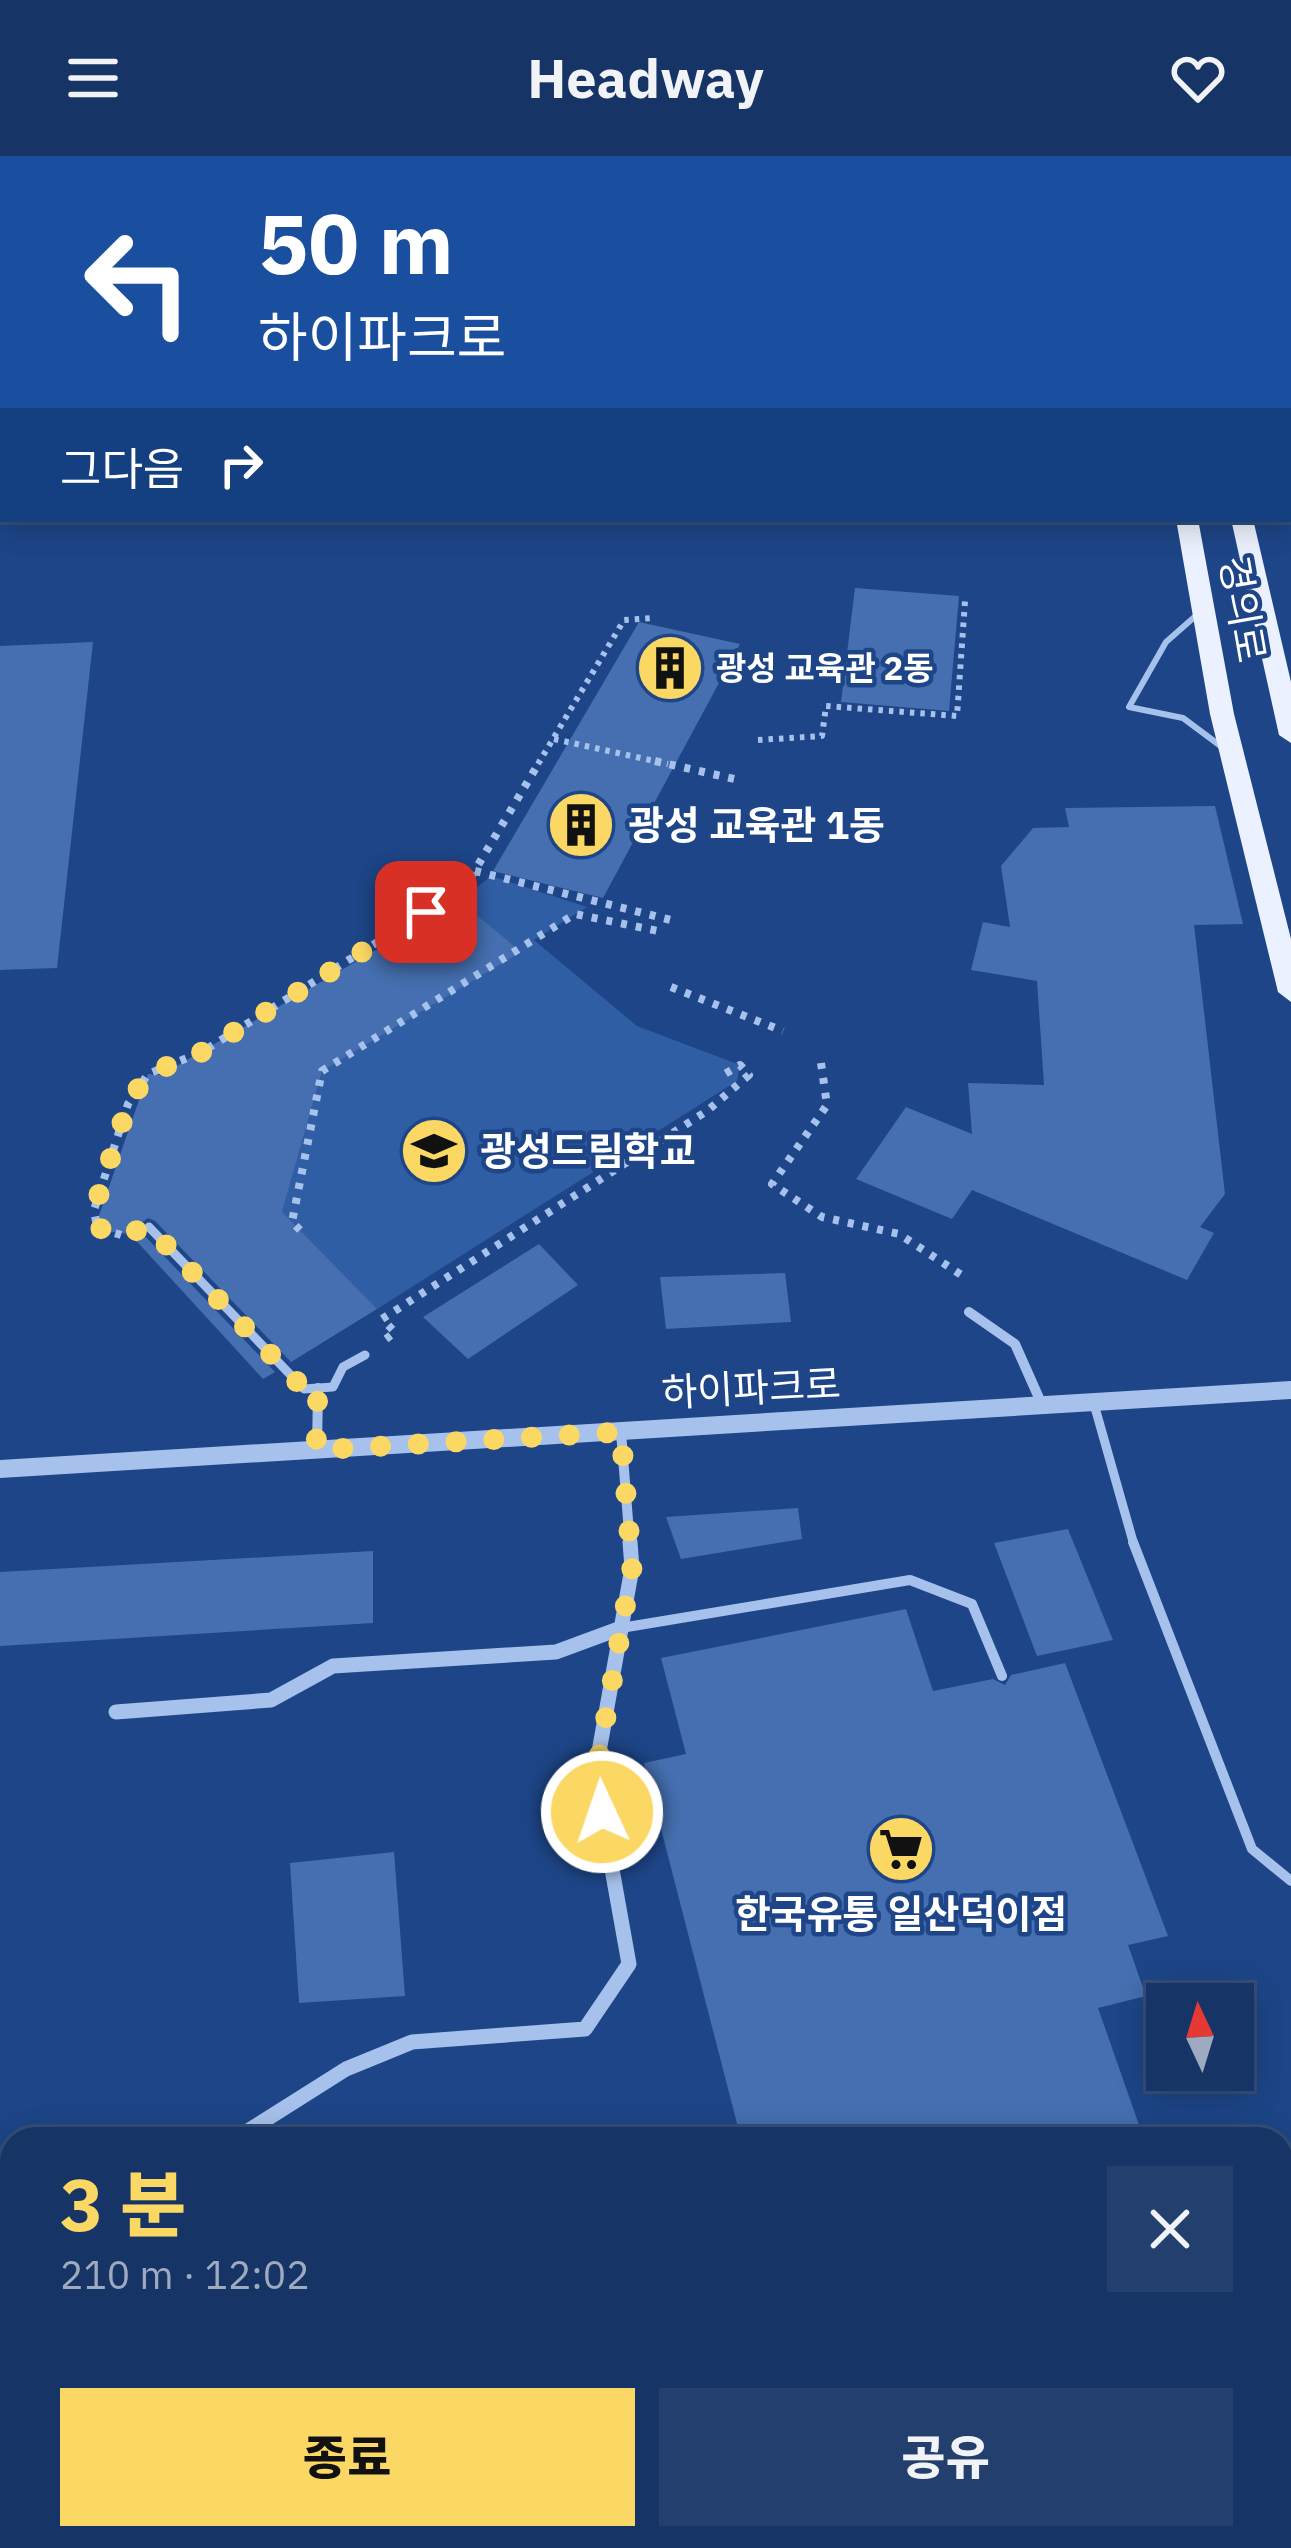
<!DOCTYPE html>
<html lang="ko">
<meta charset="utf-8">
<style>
:root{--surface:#163465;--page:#233f6e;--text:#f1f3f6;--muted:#9eaabf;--line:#354f79;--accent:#fbd864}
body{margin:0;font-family:"IBM Plex Sans","Noto Sans KR",sans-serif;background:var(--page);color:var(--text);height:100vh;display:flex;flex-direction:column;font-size:45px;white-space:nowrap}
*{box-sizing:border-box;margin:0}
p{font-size:39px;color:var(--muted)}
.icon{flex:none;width:66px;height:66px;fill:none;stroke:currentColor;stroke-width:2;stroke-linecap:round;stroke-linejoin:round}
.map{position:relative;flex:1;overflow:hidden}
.side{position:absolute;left:0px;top:1971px;width:1293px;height:423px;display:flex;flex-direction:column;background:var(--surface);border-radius:36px 36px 0 0;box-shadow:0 6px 30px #0003,0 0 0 3px var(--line)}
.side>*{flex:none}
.top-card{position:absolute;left:0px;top:0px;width:1293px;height:366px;box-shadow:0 6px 30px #0003,0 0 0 3px var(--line);background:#1a4fa0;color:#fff;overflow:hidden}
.needle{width:78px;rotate:356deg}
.fabs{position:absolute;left:1146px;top:1827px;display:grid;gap:24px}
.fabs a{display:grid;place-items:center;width:108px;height:108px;border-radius:0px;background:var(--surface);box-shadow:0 6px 30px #0003,0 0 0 3px var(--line);font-size:60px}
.pin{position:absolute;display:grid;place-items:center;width:102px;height:102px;color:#fff;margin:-51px;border-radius:24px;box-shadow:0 6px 18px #0006}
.me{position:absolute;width:132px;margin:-66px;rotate:357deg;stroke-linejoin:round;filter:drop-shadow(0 0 9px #0008)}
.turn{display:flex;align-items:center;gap:42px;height:252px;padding:0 60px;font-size:54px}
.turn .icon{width:156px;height:156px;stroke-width:2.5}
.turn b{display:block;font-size:84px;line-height:102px}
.then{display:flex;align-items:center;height:114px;padding:0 60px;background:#0003;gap:24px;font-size:45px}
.round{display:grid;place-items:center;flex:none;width:126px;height:126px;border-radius:0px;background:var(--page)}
.summary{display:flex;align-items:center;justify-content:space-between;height:204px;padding:0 60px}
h1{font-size:72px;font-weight:800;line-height:90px;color:var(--accent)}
.action{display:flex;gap:24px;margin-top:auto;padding:24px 60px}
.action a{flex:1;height:138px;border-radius:0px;background:var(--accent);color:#111;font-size:48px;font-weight:800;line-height:138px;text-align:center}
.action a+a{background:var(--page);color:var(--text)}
header{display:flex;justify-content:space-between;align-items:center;height:156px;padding:0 60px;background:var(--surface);font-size:54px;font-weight:800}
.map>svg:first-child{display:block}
.green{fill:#305ea5}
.building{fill:#456fb0}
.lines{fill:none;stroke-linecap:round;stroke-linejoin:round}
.path-far1{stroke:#a6c1eb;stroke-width:6;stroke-dasharray:4.5 6;stroke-linecap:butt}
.path{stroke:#a6c1eb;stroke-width:8;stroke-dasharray:6 9;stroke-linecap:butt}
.service-far2{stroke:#a6c1eb;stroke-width:6}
.service-far1{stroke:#a6c1eb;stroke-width:9}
.service{stroke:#a6c1eb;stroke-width:10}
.minor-far2{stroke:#a6c1eb;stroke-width:9}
.minor-far1{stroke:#a6c1eb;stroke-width:10}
.minor{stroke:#a6c1eb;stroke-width:15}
.tertiary{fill:#a6c1eb;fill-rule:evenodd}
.primary{fill:#ebf1fe;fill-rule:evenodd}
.route{stroke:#fbd864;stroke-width:21;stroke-dasharray:0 37.8}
.labels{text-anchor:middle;stroke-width:9;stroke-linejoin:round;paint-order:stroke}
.far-poi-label{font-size:33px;font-weight:bold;fill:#fff;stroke:#1d4587;text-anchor:start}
.street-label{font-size:39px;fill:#fff;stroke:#1d4587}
.poi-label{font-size:39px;font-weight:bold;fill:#fff;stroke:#1d4587;text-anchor:start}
</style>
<header><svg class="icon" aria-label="menu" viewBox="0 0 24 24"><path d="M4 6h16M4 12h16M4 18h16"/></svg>Headway<svg class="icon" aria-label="heart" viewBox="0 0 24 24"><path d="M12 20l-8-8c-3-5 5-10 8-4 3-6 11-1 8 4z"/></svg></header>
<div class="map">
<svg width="1291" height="2392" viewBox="0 0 1291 2392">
<rect width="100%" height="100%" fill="#1d4587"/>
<polygon class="green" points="491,720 587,751 534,784 637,870 740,909 737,925 377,1153 276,1076 322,915 520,796 460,745"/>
<g class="building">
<polygon points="855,432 959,440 949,555 841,546"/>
<polygon points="639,466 740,488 603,742 493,715"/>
<polygon points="93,486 57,812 0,814 0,490"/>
<polygon points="1215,650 1243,768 1194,769 1225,1038 1200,1071 1214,1077 1187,1124 972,1034 952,1063 856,1023 906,951 972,978 968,927 1044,929 1037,825 971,814 983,766 1010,771 1001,710 1033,672 1069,671 1065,652"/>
<polygon points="460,745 521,796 322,915 282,1056 377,1153 291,1206 155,1065 148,1062 141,1067 142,1077 275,1216 263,1223 130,1078 94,1074 148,918 161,919"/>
<polygon points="539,1088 578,1129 468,1203 423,1161"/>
<polygon points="785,1117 791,1166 666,1173 660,1121"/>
<polygon points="798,1352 802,1383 681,1403 666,1361"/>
<polygon points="1068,1373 1113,1484 1037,1500 994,1387"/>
<polygon points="373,1395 373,1467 0,1490 0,1416"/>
<polygon points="906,1453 933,1535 993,1523 1005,1529 1011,1519 1065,1507 1168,1780 1128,1789 1146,1840 1098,1852 1144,1983 741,1983 644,1607 686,1598 661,1502"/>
<polygon points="394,1696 405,1840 299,1847 290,1707"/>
</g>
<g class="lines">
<g class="path-far1">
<polyline points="554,583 668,608"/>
<polyline points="758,584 822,580 826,550 957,560 965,445"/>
<polyline points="538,608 624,464 652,462"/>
</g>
<g class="path">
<polyline points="655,605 739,624"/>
<polyline points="475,715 671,764"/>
<polyline points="671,831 783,875"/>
<polyline points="821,907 827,949 772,1028 822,1061 899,1078 966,1122"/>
<polyline points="300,1074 292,1066 322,915 575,758 658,775"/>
<polyline points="121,1079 97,1071 94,1054 128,948 148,918 202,896 465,731 540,605"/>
<polyline points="386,1183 395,1176 382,1163 707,955 749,919 740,909 723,919"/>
</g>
<polyline class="service-far2" points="1199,457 1166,486 1129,551 1183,562 1226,594"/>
<g class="service-far1">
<polyline points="149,1071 304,1233 333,1231 343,1211 365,1199"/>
<polyline points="1094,1248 1134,1389"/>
</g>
<g class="service">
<polyline points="1133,1386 1252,1693 1291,1725"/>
<polyline points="621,1472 910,1424 972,1448 1002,1520"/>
</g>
<polyline class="minor-far2" points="510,3 518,0"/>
<g class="minor-far1">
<polyline points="969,1156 1015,1188 1043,1251"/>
<polyline points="621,1276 630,1389"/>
<polyline points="317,1294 318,1232"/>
</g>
<g class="minor">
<polyline points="116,1556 271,1544 333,1510 556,1496 621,1472"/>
<polyline points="235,1983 346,1913 412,1886 585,1873 629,1808 595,1618 632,1412 630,1386"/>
<polyline points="1281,2184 1291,2180"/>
<polyline points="0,2217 12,2199"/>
</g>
<polygon class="tertiary" points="1291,1225 1291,1243 0,1322 0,1304"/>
<g class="primary">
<rect x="1099" y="0" width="20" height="3"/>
<polygon points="1135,0 1155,0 1156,3 1136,3"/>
<polygon points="1190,0 1210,0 1212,3 1192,3"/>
<polygon points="1248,0 1268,0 1269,3 1249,3"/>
<rect x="1290" y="81" width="1" height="15"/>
<polygon points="1290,310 1291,311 1291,329 1290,328"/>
<polygon points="1176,363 1198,363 1234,558 1291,783 1291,846 1278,836 1210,558"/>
<polygon points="1231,363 1253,363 1291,526 1291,587 1279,579"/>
</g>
</g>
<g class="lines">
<polyline class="route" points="426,756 202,896 148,918 128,948 94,1054 97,1071 118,1080 149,1071 304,1233 318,1232 316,1294 621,1276 632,1412 596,1618 602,1656"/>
</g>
<defs>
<symbol id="building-disc" viewBox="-11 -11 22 22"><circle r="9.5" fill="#fbd864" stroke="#1d4587"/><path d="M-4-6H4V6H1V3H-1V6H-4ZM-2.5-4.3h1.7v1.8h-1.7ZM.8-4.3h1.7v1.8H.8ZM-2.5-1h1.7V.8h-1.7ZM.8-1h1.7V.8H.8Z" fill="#111"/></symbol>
<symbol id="school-disc" viewBox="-11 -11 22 22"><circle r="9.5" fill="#fbd864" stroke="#1d4587"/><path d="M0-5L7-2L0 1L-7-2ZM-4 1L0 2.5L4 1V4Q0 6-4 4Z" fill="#111"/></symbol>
<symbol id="supermarket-disc" viewBox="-11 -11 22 22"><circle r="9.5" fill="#fbd864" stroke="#1d4587"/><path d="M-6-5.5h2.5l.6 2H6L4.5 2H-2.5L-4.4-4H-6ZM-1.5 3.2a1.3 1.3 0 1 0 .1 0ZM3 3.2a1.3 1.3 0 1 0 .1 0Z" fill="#111"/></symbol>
</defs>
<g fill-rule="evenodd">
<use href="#building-disc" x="632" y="474" width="76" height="76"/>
<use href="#building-disc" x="543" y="631" width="76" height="76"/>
<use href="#school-disc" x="396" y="957" width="76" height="76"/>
<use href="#supermarket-disc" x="863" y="1655" width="76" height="76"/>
</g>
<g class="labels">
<g class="far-poi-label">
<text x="716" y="524">광성 교육관 2동</text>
</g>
<g class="street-label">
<text transform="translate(1243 453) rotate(80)" y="14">경의로</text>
<text transform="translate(751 1232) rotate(-3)" y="14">하이파크로</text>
</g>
<g class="poi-label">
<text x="628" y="683">광성 교육관 1동</text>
<text x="480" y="1009">광성드림학교</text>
<text x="901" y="1772" text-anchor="middle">한국유통 일산덕이점</text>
</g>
</g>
</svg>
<div class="fabs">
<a><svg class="needle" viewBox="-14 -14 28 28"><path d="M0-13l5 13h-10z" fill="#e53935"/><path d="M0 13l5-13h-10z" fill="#9eaabf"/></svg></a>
</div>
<div class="pin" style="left:426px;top:756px;background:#d93025"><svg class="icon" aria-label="arrive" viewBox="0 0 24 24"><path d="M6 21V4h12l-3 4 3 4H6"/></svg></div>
<svg class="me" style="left:602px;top:1656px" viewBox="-20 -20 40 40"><circle r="17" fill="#fbd864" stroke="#fff" stroke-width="3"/><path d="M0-11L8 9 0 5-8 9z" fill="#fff"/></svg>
<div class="top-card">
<div class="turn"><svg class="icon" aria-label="left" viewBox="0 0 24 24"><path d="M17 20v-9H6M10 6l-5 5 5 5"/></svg><div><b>50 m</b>하이파크로</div></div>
<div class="then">그다음<svg class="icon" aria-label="right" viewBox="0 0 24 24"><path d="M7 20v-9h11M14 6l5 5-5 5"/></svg></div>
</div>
<section class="side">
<div class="summary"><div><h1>3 분</h1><p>210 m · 12:02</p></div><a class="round"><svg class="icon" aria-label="close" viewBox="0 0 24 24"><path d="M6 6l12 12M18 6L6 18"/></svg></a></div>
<div class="action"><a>종료</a><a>공유</a></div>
</section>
</div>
